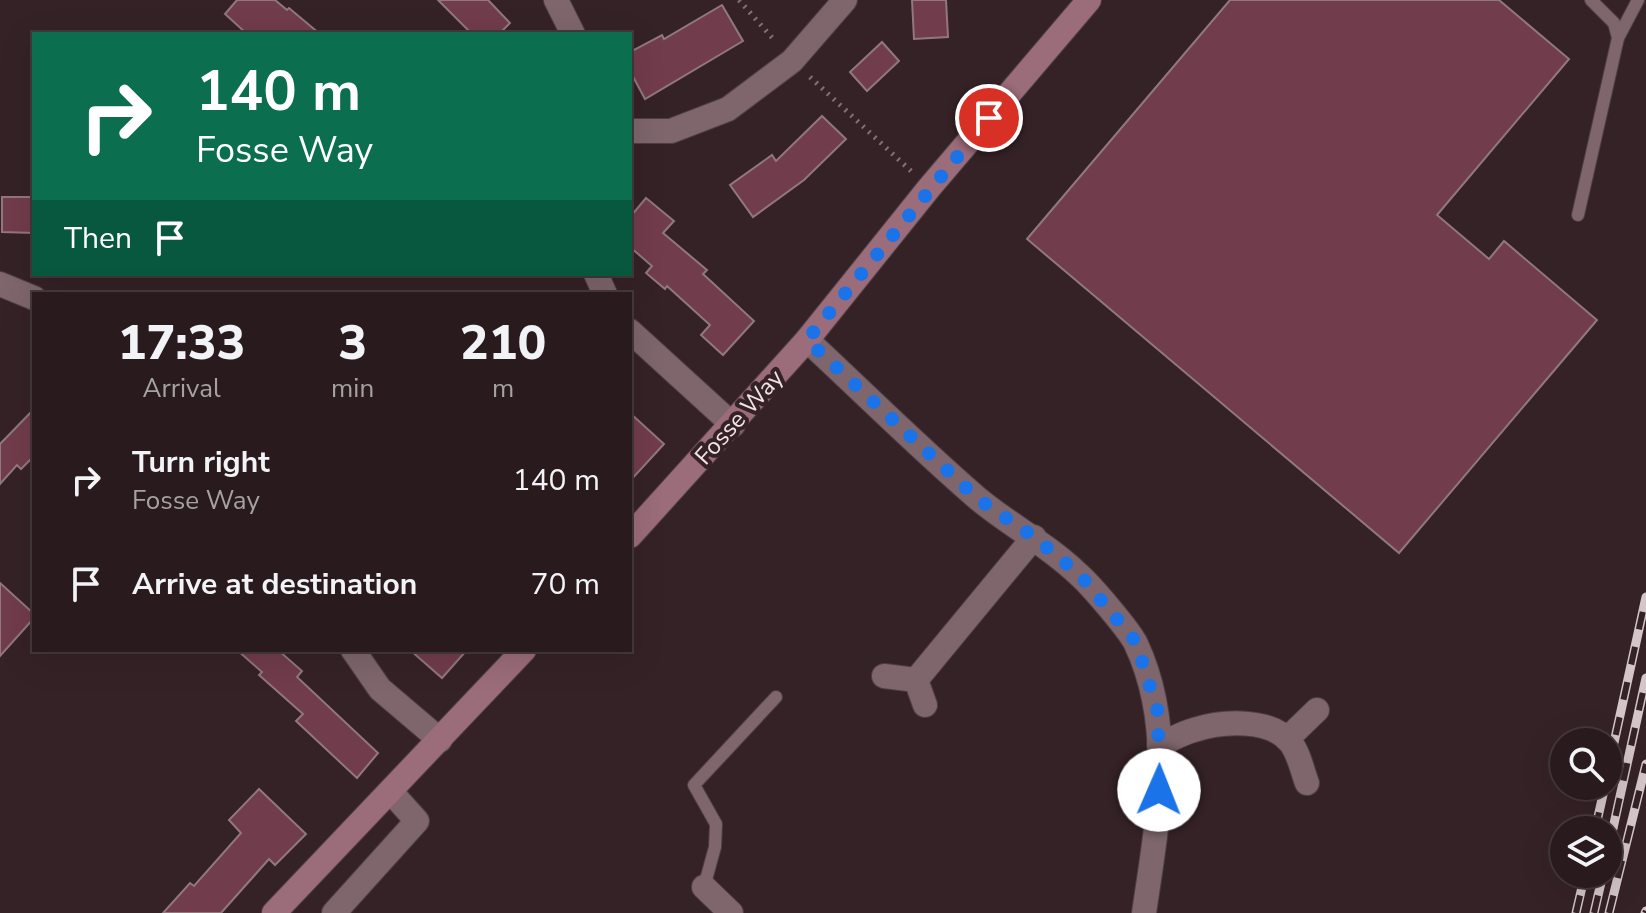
<!DOCTYPE html>
<style>
:root{--surface:#281a1d;--page:#302326;--text:#f1f3f6;--muted:#a5a1a4;--line:#44383b}
body{margin:0;font-family:"Nunito Sans",sans-serif;background:var(--page);color:var(--text);height:100vh;display:flex;flex-direction:column;font-size:30px;white-space:nowrap}
*{box-sizing:border-box;margin:0}
p{font-size:26px;color:var(--muted)}
.icon{flex:none;width:44px;height:44px;fill:none;stroke:currentColor;stroke-width:2;stroke-linecap:round;stroke-linejoin:round}
.map{position:relative;flex:1;overflow:hidden}
.drawer{position:absolute;left:32px;top:292px;width:600px;height:360px;display:flex;flex-direction:column;background:var(--surface);border-radius:0px;box-shadow:0 8px 32px #0002,0 0 0 2px var(--line)}
.drawer>*{flex:none}
.banner{position:absolute;left:32px;top:32px;width:600px;height:244px;border-radius:0px;box-shadow:0 8px 32px #0002,0 0 0 2px var(--line);background:#0b6e4f;color:#fff;overflow:hidden}
.controls{position:absolute;left:1550px;top:728px;display:grid;gap:16px}
.controls a{display:grid;place-items:center;width:72px;height:72px;border-radius:50%;background:var(--surface);box-shadow:0 8px 32px #0002,0 0 0 2px var(--line);font-size:40px}
.pin{position:absolute;display:grid;place-items:center;width:68px;height:68px;color:#fff;margin:-34px;border:4px solid #fff;border-radius:50%;box-shadow:0 2px 8px #0007}
.me{position:absolute;width:88px;margin:-44px;rotate:1deg;stroke-linejoin:round;filter:drop-shadow(0 0 6px #0008)}
.turn{display:flex;align-items:center;gap:28px;height:168px;padding:0 32px;font-size:36px}
.turn .icon{width:104px;height:104px;stroke-width:2.5}
.turn b{display:block;font-size:56px;line-height:68px}
.then{display:flex;align-items:center;height:76px;padding:0 32px;background:#0003;gap:16px;font-size:30px}
.eta{display:flex;justify-content:space-evenly;align-items:center;height:136px;text-align:center}
.eta b{font-size:48px;font-weight:800;line-height:56px}
ul{padding:0;list-style:none}
li{display:flex;align-items:center;gap:24px;height:104px;padding:0 32px}
li div{flex:1}
li b{display:block;font-size:30px}
li em{font-style:normal}
.map>svg:first-child{display:block}
.building{fill:#713c4b;stroke:#90787d;stroke-width:2}
.lines{fill:none;stroke-linecap:round;stroke-linejoin:round}
.lane-casing{stroke:#4f3f43;stroke-width:14}
.street-casing{stroke:#4f3f43;stroke-width:26}
.secondary-casing{stroke:#4f3f43;stroke-width:26}
.path{stroke:#817075;stroke-width:5;stroke-dasharray:2 6;stroke-linecap:butt}
.lane{stroke:#7e666c;stroke-width:12}
.street{stroke:#7e666c;stroke-width:24}
.secondary{stroke:#9b6c79;stroke-width:24}
.rail-casing{stroke:#d3c5c8;stroke-width:9}
.rail{stroke:#352227;stroke-width:6;stroke-dasharray:18;stroke-linecap:butt}
.route{stroke:#1a73e8;stroke-width:14;stroke-dasharray:0 25.2}
.labels{text-anchor:middle;stroke-width:8;stroke-linejoin:round;paint-order:stroke}
.street-label{font-size:24px;fill:#f1e3e6;stroke:#352227}
</style>
<div class="map">
<svg width="1646" height="913" viewBox="0 0 1646 913">
<rect width="100%" height="100%" fill="#352227"/>
<g class="building">
<polygon points="237,0 275,0 287,10 289,8 320,34 247,34 225,14"/>
<polygon points="438,0 488,0 510,23 499,34 472,34"/>
<polygon points="912,0 946,0 948,37 914,39"/>
<polygon points="1230,0 1499,0 1569,59 1437,215 1489,259 1504,241 1597,320 1399,553 1027,239"/>
<polygon points="722,5 743,41 645,99 630,71 630,52 662,35 664,39"/>
<polygon points="882,42 899,61 867,91 850,72"/>
<polygon points="822,116 846,139 804,180 753,217 730,185 772,155 776,161"/>
<polygon points="2,197 34,197 34,233 2,232"/>
<polygon points="646,198 674,221 663,233 707,270 703,274 754,321 723,355 701,335 710,325 667,286 665,289 646,273 652,266 630,247 630,217"/>
<polygon points="34,409 34,456 21,469 17,465 0,484 0,444"/>
<polygon points="630,413 664,444 630,481"/>
<polygon points="0,583 34,614 34,618 0,656"/>
<polygon points="237,650 278,650 302,671 297,677 378,753 357,778 296,721 303,714 259,675 262,672"/>
<polygon points="410,650 467,650 442,678"/>
<polygon points="259,789 306,834 275,865 269,859 221,913 163,913 190,883 194,886 241,833 229,820"/>
</g>
<g class="lines">
<defs>
<g id="lane">
<polyline points="1618,38 1638,0"/>
<polyline points="1578,215 1618,38 1614,23 1591,0"/>
<polyline points="704,887 715,847 716,824 694,785 776,697"/>
</g>
<g id="street">
<polyline points="556,0 573,34"/>
<polyline points="630,131 671,131 728,109 792,61 845,0"/>
<polyline points="596,274 605,294"/>
<polyline points="0,284 34,298"/>
<polyline points="630,331 733,425"/>
<path d="M 807,340 C 863,392 918,447 976,497 C 1009,525 1047,544 1078,574 C 1090,584 1130,631 1136,644 C 1176,729 1157,824 1144,913"/>
<polyline points="353,650 380,689 440,740"/>
<polyline points="884,676 916,680 925,705"/>
<polyline points="916,680 1034,537"/>
<polyline points="1287,739 1317,710"/>
<path d="M 1159,745 C 1171,740 1182,733 1194,730 C 1222,721 1270,718 1290,742 C 1299,753 1302,770 1307,783"/>
<polyline points="704,887 731,913"/>
<polyline points="334,913 417,821 391,792"/>
</g>
<g id="secondary">
<polyline points="630,536 807,340 929,188 1089,0"/>
<polyline points="274,913 524,650"/>
</g>
</defs>
<use href="#lane" class="lane-casing"/>
<use href="#street" class="street-casing"/>
<use href="#secondary" class="secondary-casing"/>
<g class="path">
<polyline points="739,0 775,41"/>
<polyline points="810,77 911,171"/>
</g>
<use href="#lane" class="lane"/>
<use href="#street" class="street"/>
<use href="#secondary" class="secondary"/>
<defs>
<g id="rail">
<polyline points="1608,770 1646,597"/>
<polyline points="1595,830 1605,786"/>
<polyline points="1608,851 1646,678"/>
<polyline points="1576,913 1585,874"/>
<polyline points="1594,913 1603,874"/>
<polyline points="1609,913 1646,764"/>
<polyline points="1645,913 1646,911"/>
</g>
</defs>
<use href="#rail" class="rail-casing"/>
<use href="#rail" class="rail"/>
</g>
<g class="lines">
<polyline class="route" points="989,118 807,340 978,499 1034,537 1080,575 1136,642 1158,712 1159,790"/>
</g>
<g class="labels">
<g class="street-label">
<text transform="translate(739 417) rotate(-48)" y="8">Fosse Way</text>
</g>
</g>
</svg>
<div class="controls">
<a><svg class="icon" aria-label="search" viewBox="0 0 24 24"><circle cx="10" cy="10" r="6"/><path d="M15 15l6 6"/></svg></a>
<a><svg class="icon" aria-label="layers" viewBox="0 0 24 24"><path d="M12 4l9 5-9 5-9-5zM3 14l9 5 9-5"/></svg></a>
</div>
<div class="pin" style="left:989px;top:118px;background:#d93025"><svg class="icon" aria-label="arrive" viewBox="0 0 24 24"><path d="M6 21V4h12l-3 4 3 4H6"/></svg></div>
<svg class="me" style="left:1159px;top:790px" viewBox="-20 -20 40 40"><circle r="19" fill="#fff"/><path d="M0-13L10 11 0 6-10 11z" fill="#1a73e8"/></svg>
<div class="banner">
<div class="turn"><svg class="icon" aria-label="right" viewBox="0 0 24 24"><path d="M7 20v-9h11M14 6l5 5-5 5"/></svg><div><b>140 m</b>Fosse Way</div></div>
<div class="then">Then<svg class="icon" aria-label="arrive" viewBox="0 0 24 24"><path d="M6 21V4h12l-3 4 3 4H6"/></svg></div>
</div>
<section class="drawer">
<div class="eta">
<div><b>17:33</b><p>Arrival</p></div>
<div><b>3</b><p>min</p></div>
<div><b>210</b><p>m</p></div>
</div>
<ul>
<li><svg class="icon" aria-label="right" viewBox="0 0 24 24"><path d="M7 20v-9h11M14 6l5 5-5 5"/></svg><div><b>Turn right</b><p>Fosse Way</p></div><em>140 m</em></li>
<li><svg class="icon" aria-label="arrive" viewBox="0 0 24 24"><path d="M6 21V4h12l-3 4 3 4H6"/></svg><div><b>Arrive at destination</b></div><em>70 m</em></li>
</ul>
</section>
</div>
